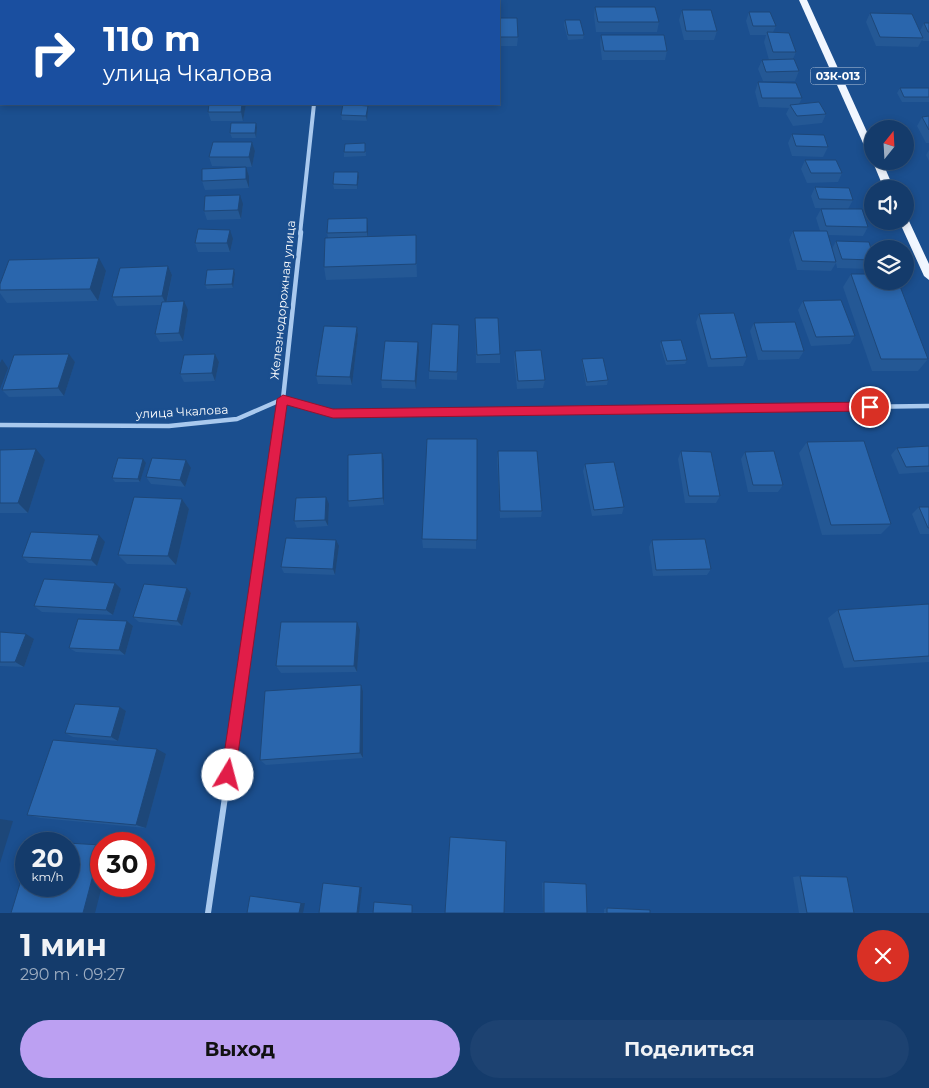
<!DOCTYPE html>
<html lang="ru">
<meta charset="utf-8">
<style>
:root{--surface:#143b6b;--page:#1d4271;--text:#f1f3f6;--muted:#9dadc1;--line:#33557e;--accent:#bca0f2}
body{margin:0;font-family:Montserrat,sans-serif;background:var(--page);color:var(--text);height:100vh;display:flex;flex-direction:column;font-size:19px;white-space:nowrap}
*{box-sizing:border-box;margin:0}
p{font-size:16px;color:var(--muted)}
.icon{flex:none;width:28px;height:28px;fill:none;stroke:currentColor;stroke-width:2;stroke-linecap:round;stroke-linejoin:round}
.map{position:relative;height:913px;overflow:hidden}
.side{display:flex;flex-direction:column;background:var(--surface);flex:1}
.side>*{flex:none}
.banner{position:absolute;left:0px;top:0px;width:500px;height:105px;box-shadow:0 2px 8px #0003,0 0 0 1px var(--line);background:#1a4fa0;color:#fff;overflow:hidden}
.needle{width:32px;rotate:18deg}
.controls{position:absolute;left:864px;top:120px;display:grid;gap:10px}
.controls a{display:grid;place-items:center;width:50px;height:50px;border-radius:50%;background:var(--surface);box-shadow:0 2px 8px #0003,0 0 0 1px var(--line);font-size:25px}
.speed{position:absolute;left:15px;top:832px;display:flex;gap:10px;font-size:25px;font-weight:700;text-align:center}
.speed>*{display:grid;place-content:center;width:65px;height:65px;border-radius:50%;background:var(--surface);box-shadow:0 2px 8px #0003,0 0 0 1px var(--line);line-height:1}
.speed small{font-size:12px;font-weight:400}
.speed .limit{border:8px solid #d22;background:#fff;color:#111}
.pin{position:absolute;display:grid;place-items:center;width:42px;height:42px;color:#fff;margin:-21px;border:2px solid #fff;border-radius:50%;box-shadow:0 1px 5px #0007}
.me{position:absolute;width:55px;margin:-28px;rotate:8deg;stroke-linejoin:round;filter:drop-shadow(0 0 4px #0008)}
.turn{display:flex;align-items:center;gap:18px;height:105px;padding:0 20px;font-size:22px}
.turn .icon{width:65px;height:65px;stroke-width:2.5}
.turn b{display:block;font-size:35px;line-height:42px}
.round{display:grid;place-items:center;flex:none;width:52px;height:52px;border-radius:26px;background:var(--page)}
.headline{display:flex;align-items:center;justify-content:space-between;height:85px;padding:0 20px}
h1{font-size:30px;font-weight:700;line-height:38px}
.button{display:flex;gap:10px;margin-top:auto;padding:10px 20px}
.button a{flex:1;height:58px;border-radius:30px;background:var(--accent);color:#111;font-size:20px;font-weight:700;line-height:58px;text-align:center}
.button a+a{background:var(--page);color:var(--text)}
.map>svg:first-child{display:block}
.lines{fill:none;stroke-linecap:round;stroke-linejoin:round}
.street-far2{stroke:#a9c9ee;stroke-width:4}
.street-far1{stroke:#a9c9ee;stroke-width:4.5}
.street{stroke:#a9c9ee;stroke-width:6}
.primary{fill:#f0f6ff;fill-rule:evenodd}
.wall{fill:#245895}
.shaded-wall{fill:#1d4779}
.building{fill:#2a66ad;stroke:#1d4779}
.route{fill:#e11d48;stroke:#92132f}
.labels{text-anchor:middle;stroke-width:5;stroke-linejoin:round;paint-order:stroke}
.shield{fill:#1b4f8f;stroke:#bbcadd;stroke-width:1}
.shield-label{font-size:11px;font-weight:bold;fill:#fff}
.street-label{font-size:12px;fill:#fff;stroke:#1b4f8f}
</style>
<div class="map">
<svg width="929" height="913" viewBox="0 0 929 913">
<rect width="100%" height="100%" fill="#1b4f8f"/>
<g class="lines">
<polyline class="street-far2" points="300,234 314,104"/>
<g class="street-far1">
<polyline points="0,425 169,426 237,419 283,399 333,414 929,406"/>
<polyline points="264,532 283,399 301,232"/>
</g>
<polyline class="street" points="208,913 264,531"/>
<g class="primary">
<polygon points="799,0 807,0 872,143 872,155 867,152"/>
<polygon points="872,160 882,161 894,189 884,189"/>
<polygon points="905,218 909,221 929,264 929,280 924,276 899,221 905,221"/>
</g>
</g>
<g class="wall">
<polygon points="595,7 659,22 657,32 596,32 594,16"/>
<polygon points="682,10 717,31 714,40 684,40 679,20"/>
<polygon points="749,12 776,26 773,32 796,52 793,59 799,71 795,81 763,81 758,69 762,60 769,60 764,42 766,35 750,35 746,21"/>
<polygon points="870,13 920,31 924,23 929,23 929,41 923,41 922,40 918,47 876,46 866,22"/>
<polygon points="499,18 518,37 517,46 499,46"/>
<polygon points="565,20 584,35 583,39 568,40 564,25"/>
<polygon points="601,35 667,51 665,60 602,60 600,44"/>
<polygon points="758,82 802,98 799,104 826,114 822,123 793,126 786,114 789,108 759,107 755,92"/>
<polygon points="900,88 929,89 929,102 902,102 897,93"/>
<polygon points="246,104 243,121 211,121 208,112"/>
<polygon points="368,110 367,121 342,120 341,115"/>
<polygon points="929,116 929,143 926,143 917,126 922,117"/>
<polygon points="257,128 256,138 232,138 230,133"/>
<polygon points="792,134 828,147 823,157 792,156 788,143"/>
<polygon points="252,142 255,151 252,167 212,166 209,157"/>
<polygon points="365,143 366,156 344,157 344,152"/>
<polygon points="929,150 929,161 926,155"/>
<polygon points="805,160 842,173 838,182 807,183 801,169"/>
<polygon points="246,167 249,176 249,188 205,190 202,181"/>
<polygon points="358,172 359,177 357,189 334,189 333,184"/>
<polygon points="815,187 853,200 848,209 815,208 811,196"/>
<polygon points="243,204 241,219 207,220 204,211"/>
<polygon points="821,209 868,227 863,236 828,235 832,249 836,241 872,252 872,265 870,269 837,268 836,263 831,271 797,270 789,240 793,231 820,231 816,218"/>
<polygon points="367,218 368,227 368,237 416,248 417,277 326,280 324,267 328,238 327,233"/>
<polygon points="233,239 230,252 198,252 195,243"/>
<polygon points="168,266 172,275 167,302 188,310 183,341 160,342 155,334 161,305 117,306 112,297"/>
<polygon points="234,269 235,274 233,288 207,289 205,285"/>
<polygon points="106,271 98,301 7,303 0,293 0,284"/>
<polygon points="851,274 928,359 918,371 872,371 843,287"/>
<polygon points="803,301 855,336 850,344 811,346 798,310"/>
<polygon points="699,314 747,357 743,366 708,367 696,322"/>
<polygon points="475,318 500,354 500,363 476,363"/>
<polygon points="754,323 804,351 799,359 758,360 750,331"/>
<polygon points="357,327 358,335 352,385 318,384 316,376"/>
<polygon points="459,333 457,380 429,379 429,371"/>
<polygon points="661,341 687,360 685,364 666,365 660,345"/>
<polygon points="419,351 416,389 382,388 381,380"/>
<polygon points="515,351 545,380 543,388 517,389 514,359"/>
<polygon points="69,354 75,362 64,396 9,397 2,390"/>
<polygon points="215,354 219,362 215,381 184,382 180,374"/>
<polygon points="582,359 608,380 607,385 586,386 582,363"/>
<polygon points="477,439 476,549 423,548 422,539"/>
<polygon points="807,442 891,524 881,534 822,535 799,453"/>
<polygon points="929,446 929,472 899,474 891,455 897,448"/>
<polygon points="0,450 45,460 28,513 0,513"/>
<polygon points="498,451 542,511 541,517 500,518 497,458"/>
<polygon points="681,451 720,496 716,503 685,503 678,459"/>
<polygon points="745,452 783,485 778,492 748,492 741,459"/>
<polygon points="382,453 384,460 384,505 349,507 348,501"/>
<polygon points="146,463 140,482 115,482 112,478"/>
<polygon points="585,464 624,507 622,514 592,516 583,471"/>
<polygon points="191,468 185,487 151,484 146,477"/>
<polygon points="182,499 189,509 176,565 127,564 118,555"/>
<polygon points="329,504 328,526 297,528 294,521"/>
<polygon points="919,507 929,507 929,534 920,534 912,514"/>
<polygon points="652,540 711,569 707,575 653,576 649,547"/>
<polygon points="105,542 97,566 29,563 22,557"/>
<polygon points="339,546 335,575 284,573 281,567"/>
<polygon points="187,588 191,593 182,626 139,622 133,617"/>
<polygon points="121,589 113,615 42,612 34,606"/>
<polygon points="929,604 929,662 844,668 828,618 838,610"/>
<polygon points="127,621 133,626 125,655 76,652 69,648"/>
<polygon points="360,630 357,672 281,673 276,666"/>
<polygon points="0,632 34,639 24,667 0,666"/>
<polygon points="361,685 363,691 363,758 266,765 260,760"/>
<polygon points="120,707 126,711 118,741 73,737 65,733"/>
<polygon points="166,754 146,828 40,818 27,815"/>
<polygon points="800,876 854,913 799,913 793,877"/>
<polygon points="544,882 587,913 543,913 542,883"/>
<polygon points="607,908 650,913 604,913 604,909"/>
</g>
<g class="shaded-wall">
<polygon points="242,104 246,104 243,121 241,112"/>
<polygon points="368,106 368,110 367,121 366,116"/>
<polygon points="256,123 257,128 256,138 255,133"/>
<polygon points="252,142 255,151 252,167 249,157"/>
<polygon points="246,167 249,176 249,188 246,179"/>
<polygon points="358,172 359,177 357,189 357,185"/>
<polygon points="240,195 243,204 241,219 238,210"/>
<polygon points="367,218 368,227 368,241 367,232"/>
<polygon points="230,230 233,239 230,252 227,243"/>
<polygon points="99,258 106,271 98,301 90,289"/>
<polygon points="168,266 172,275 166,304 162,296"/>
<polygon points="234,269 235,274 233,288 232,284"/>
<polygon points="184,301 188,310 183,341 179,333"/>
<polygon points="357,327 358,335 352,385 350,377"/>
<polygon points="418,342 419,351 416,389 415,381"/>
<polygon points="69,354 75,362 64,396 58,388"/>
<polygon points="215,354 219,362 215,381 212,373"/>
<polygon points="2,359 8,368 0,389 0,363"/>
<polygon points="36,449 45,460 28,513 18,503"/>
<polygon points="382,453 384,460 384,505 383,498"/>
<polygon points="143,459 146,463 140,482 138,479"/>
<polygon points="186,460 191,468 185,487 180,480"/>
<polygon points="326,497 329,504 328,526 325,520"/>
<polygon points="182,499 189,509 176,565 168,556"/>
<polygon points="99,535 105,542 97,566 91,560"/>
<polygon points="336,540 339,546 335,575 333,569"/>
<polygon points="115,583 121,589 113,615 106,610"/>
<polygon points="187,588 191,593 182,626 177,621"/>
<polygon points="127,621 133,626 125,655 119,650"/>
<polygon points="357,622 360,630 357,672 354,666"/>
<polygon points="26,634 34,639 24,667 15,662"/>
<polygon points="361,685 363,691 363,758 360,753"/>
<polygon points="120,707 126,711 118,741 111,737"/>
<polygon points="157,749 166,754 146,828 136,825"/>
<polygon points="0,819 13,821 0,863"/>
<polygon points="101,847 101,886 102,886 95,913 83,913"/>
<polygon points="360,887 362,887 359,913 357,913"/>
<polygon points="301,903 305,903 303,913 299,913"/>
</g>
<g class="building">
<polygon points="595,7 655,7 659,22 598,22"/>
<polygon points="682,10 711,10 717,31 686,31"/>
<polygon points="749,12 770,12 776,26 753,26"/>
<polygon points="870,13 912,14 923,38 880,37"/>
<polygon points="499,18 517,18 518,37 499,37"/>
<polygon points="565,20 580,20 584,35 568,35"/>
<polygon points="924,23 929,23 929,32 928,32"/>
<polygon points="767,32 789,33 796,52 773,52"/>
<polygon points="601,35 664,35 667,51 604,51"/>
<polygon points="794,59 799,71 766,72 762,60"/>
<polygon points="758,82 796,83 802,98 762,98"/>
<polygon points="900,88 929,88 929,97 904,97"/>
<polygon points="819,102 826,114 797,116 790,105"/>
<polygon points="209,104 242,104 241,112 208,112"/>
<polygon points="343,104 368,106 366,116 341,115"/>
<polygon points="929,116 929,130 922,117"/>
<polygon points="231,123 256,123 255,133 230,133"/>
<polygon points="792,134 824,135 828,147 796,146"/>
<polygon points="213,142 252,142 249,157 209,157"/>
<polygon points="365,143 365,152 344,152 345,144"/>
<polygon points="805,160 836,160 842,173 811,173"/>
<polygon points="246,167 246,179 202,181 202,169"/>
<polygon points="334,172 358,172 357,185 333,184"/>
<polygon points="815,187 849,188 853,200 819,199"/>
<polygon points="240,195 238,210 204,211 205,196"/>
<polygon points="821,209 862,209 868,227 826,226"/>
<polygon points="367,218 367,232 327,233 328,219"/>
<polygon points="198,229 230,230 227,243 195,243"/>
<polygon points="793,231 827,231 836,262 802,261"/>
<polygon points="416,235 416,264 324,267 325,238"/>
<polygon points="836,241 869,242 872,252 872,260 842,259"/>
<polygon points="99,258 90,289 0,290 0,284 9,260"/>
<polygon points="168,266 162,296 112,297 120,268"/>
<polygon points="234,269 232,284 205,285 207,270"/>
<polygon points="851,274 872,274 872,281 898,281 928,359 881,359"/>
<polygon points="841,300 855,336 816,337 803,301"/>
<polygon points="184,301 179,333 155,334 162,302"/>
<polygon points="734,313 747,357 711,359 699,314"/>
<polygon points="475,318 498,318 500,354 477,355"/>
<polygon points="795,322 804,351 762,351 754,323"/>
<polygon points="432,324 459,325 457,372 429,371"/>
<polygon points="324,326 357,327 350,377 316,376"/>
<polygon points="681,340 687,360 667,361 661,341"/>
<polygon points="385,341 418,342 415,381 381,380"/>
<polygon points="541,350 545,380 518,381 515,351"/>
<polygon points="69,354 58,388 2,390 14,355"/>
<polygon points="215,354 212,373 180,374 184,355"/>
<polygon points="603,358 608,380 587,382 582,359"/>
<polygon points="427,439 477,439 477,540 422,539"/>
<polygon points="864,441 891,524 831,525 807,442"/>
<polygon points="929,446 929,466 906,467 897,448"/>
<polygon points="36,449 18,503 0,503 0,450"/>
<polygon points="498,451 537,451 542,511 500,511"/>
<polygon points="681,451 711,452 720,496 689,496"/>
<polygon points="774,451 783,485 753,485 745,452"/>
<polygon points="382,453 383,498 348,501 348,455"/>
<polygon points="118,458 143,459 138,479 112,478"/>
<polygon points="152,458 186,460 180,480 146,477"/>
<polygon points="614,462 624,507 594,510 585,464"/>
<polygon points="134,497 182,499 168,556 118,555"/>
<polygon points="326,497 325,520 294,521 296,498"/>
<polygon points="919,507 929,507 929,528 928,528"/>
<polygon points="31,532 99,535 91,560 22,557"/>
<polygon points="286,538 336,540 333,569 281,567"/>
<polygon points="705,539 711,569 656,570 652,540"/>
<polygon points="44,579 115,583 106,610 34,606"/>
<polygon points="144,584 187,588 177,621 133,617"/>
<polygon points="929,604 929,656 854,661 838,610"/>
<polygon points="78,619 127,621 119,650 69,648"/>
<polygon points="281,622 357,622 354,666 276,666"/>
<polygon points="0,632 26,634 15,662 0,662"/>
<polygon points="361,685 360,753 260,760 265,691"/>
<polygon points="75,704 120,707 111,737 65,733"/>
<polygon points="53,740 157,749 136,825 27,815"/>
<polygon points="450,837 506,841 504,913 445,913"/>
<polygon points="33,841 101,845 83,913 11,913 26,864 26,886 69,886 69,844 32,844"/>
<polygon points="800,876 847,877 854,913 807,913"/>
<polygon points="544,882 586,884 587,913 544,913"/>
<polygon points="323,883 360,887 357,913 319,913"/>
<polygon points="250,896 301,903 299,913 247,913"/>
<polygon points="374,902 412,905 412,913 373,913"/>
<polygon points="607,908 650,910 650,913 607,913"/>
</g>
<polygon class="route" points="283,395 333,409 870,402 875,407 870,411 333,418 287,405 235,775 233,780 228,782 223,780 221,775 277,399"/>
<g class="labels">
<rect class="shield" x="810.5" y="67.5" width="55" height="17" rx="4"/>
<g class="shield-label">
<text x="838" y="80">03К-013</text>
</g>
<g class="street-label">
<text transform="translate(283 300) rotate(-84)" y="4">Железнодорожная улица</text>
<text transform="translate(182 412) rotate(-3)" y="4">улица Чкалова</text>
</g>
</g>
</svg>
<div class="controls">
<a><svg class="needle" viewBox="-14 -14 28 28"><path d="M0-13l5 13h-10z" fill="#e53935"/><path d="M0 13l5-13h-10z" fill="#9dadc1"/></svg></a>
<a><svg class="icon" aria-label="sound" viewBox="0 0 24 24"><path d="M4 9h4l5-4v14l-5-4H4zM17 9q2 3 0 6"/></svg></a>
<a><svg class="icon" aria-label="layers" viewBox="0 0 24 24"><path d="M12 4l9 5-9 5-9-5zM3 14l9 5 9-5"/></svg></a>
</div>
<div class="speed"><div>20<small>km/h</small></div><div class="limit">30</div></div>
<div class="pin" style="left:870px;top:407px;background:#d93025"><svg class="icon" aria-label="arrive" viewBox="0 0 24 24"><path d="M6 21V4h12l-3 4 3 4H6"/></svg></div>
<svg class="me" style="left:228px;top:775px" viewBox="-20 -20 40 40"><circle r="19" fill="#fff"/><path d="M0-13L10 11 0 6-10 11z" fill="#e11d48"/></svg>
<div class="banner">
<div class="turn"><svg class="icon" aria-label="right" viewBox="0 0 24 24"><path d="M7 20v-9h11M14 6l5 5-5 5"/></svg><div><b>110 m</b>улица Чкалова</div></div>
</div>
</div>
<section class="side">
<div class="headline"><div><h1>1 мин</h1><p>290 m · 09:27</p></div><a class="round" style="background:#d93025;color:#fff"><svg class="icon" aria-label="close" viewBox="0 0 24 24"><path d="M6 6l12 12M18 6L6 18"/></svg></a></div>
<div class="button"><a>Выход</a><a>Поделиться</a></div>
</section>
